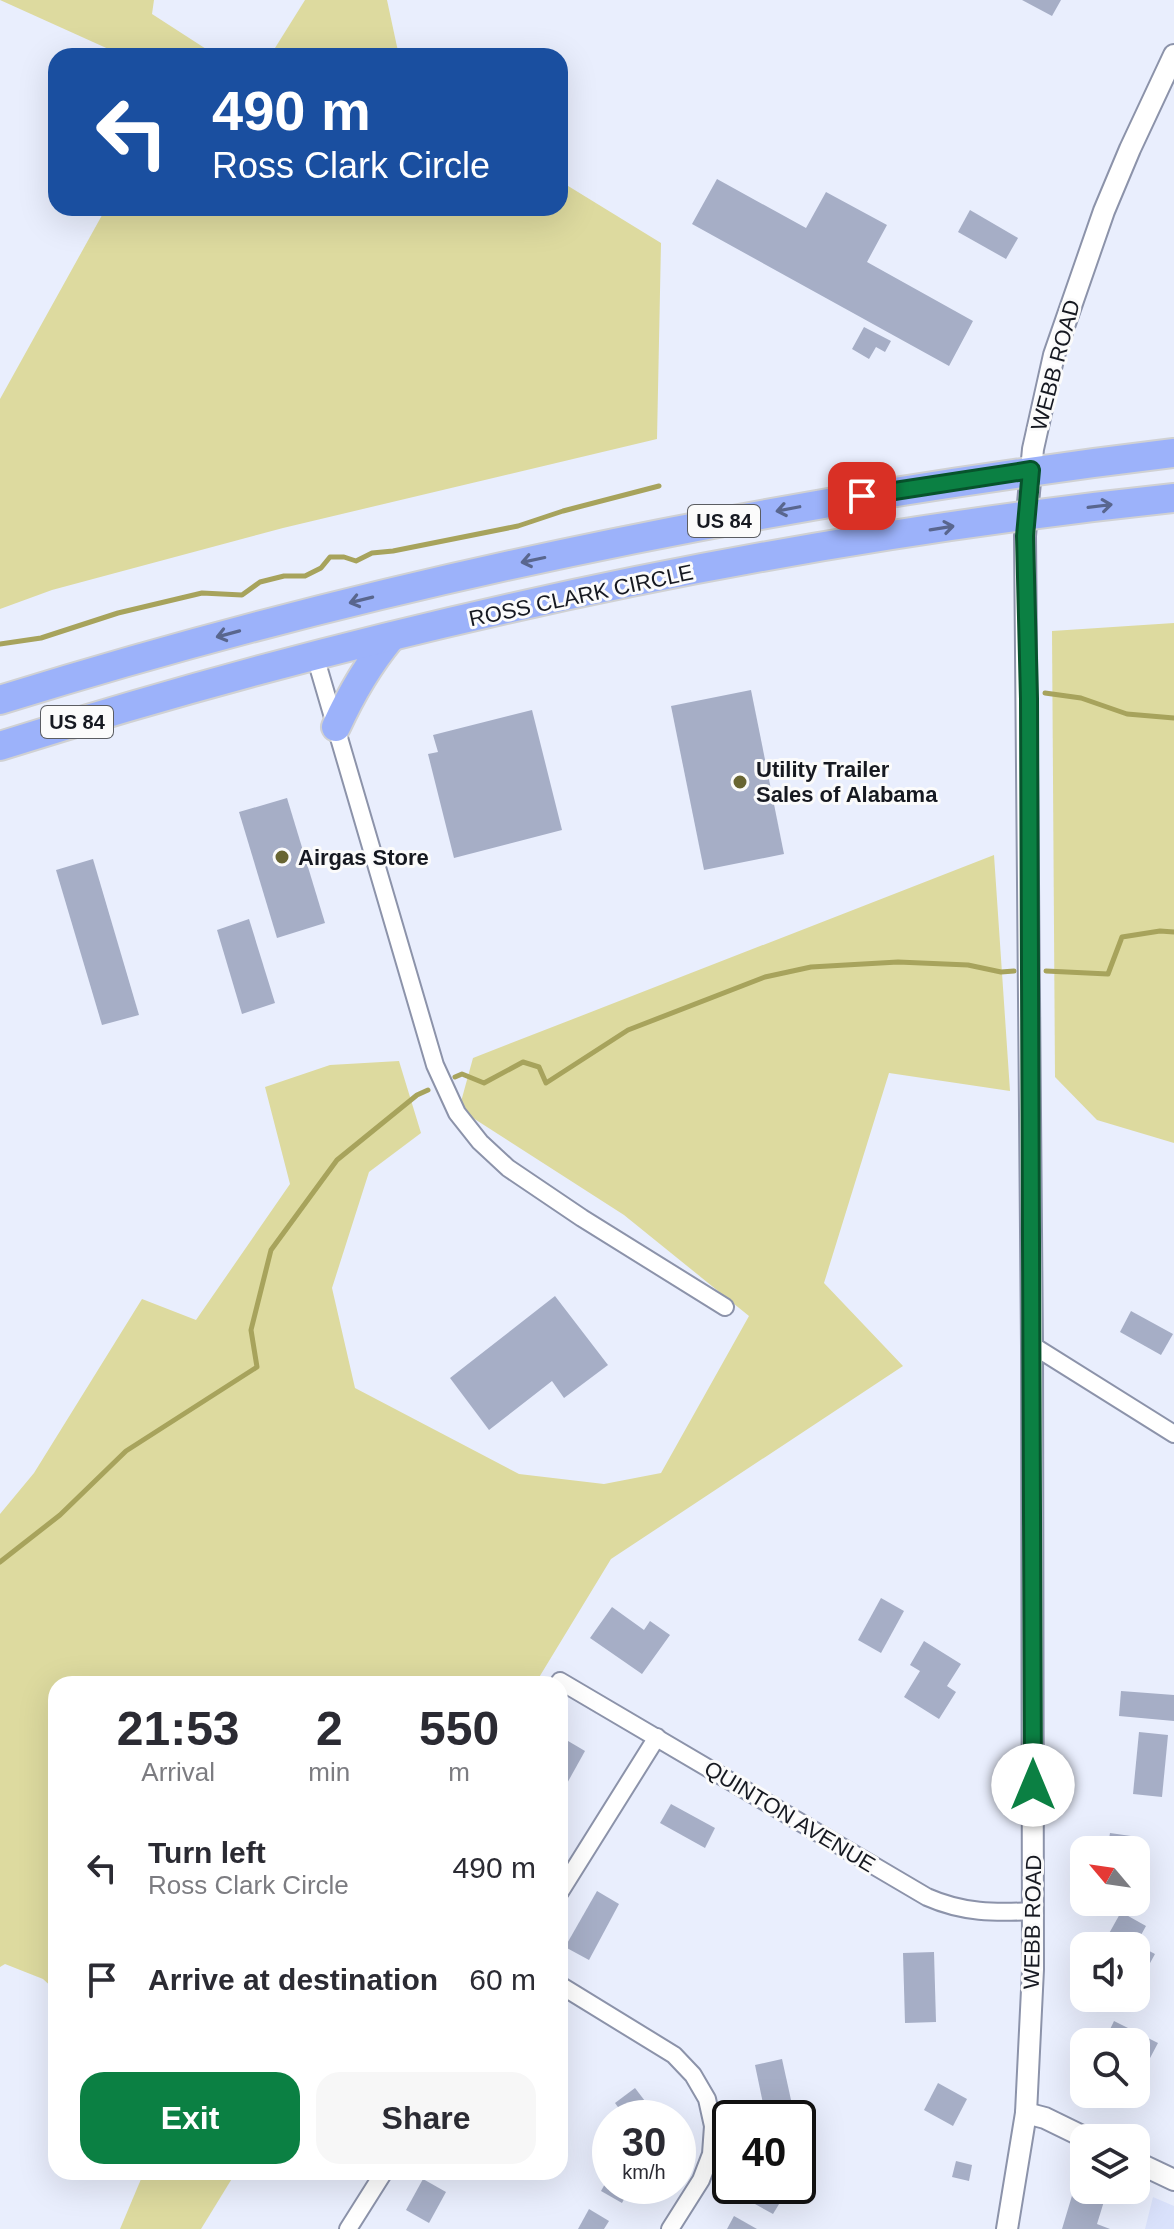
<!DOCTYPE html>
<style>
:root{--surface:#fff;--page:#f7f7f7;--text:#2b2b33;--muted:#7c7c81;--accent:#0b8043}
body{margin:0;font-family:Helvetica,sans-serif;background:var(--page);color:var(--text);height:100vh;display:flex;flex-direction:column;font-size:30px;white-space:nowrap}
*{box-sizing:border-box;margin:0}
p{font-size:26px;color:var(--muted)}
.icon{flex:none;width:44px;height:44px;fill:none;stroke:currentColor;stroke-width:2;stroke-linecap:round;stroke-linejoin:round}
.map{position:relative;flex:1;overflow:hidden}
.sheet{position:absolute;left:48px;top:1676px;width:520px;height:504px;display:flex;flex-direction:column;background:var(--surface);border-radius:24px;box-shadow:0 8px 32px #0002}
.sheet>*{flex:none}
.guide{position:absolute;left:48px;top:48px;width:520px;height:168px;border-radius:24px;box-shadow:0 8px 32px #0002;background:#1a4fa0;color:#fff;overflow:hidden}
.needle{width:52px;rotate:299deg}
.buttons{position:absolute;left:1070px;top:1836px;display:grid;gap:16px}
.buttons a{display:grid;place-items:center;width:80px;height:80px;border-radius:16px;background:var(--surface);box-shadow:0 8px 32px #0002;font-size:40px}
.speed{position:absolute;left:592px;top:2100px;display:flex;gap:16px;font-size:40px;font-weight:700;text-align:center}
.speed>*{display:grid;place-content:center;width:104px;height:104px;border-radius:50%;background:var(--surface);box-shadow:0 8px 32px #0002;line-height:1}
.speed small{font-size:20px;font-weight:400}
.speed .limit{border:4px solid #111;border-radius:12px;background:#fff;color:#111}
.pin{position:absolute;display:grid;place-items:center;width:68px;height:68px;color:#fff;margin:-34px;border-radius:16px;box-shadow:0 4px 12px #0006}
.me{position:absolute;width:88px;margin:-44px;rotate:0deg;stroke-linejoin:round;filter:drop-shadow(0 0 6px #0008)}
.turn{display:flex;align-items:center;gap:28px;height:168px;padding:0 32px;font-size:36px}
.turn .icon{width:104px;height:104px;stroke-width:2.5}
.turn b{display:block;font-size:56px;line-height:68px}
.eta{display:flex;justify-content:space-evenly;align-items:center;height:136px;text-align:center}
.eta b{font-size:48px;font-weight:700;line-height:56px}
.action{display:flex;gap:16px;margin-top:auto;padding:16px 32px}
.action a{flex:1;height:92px;border-radius:24px;background:var(--accent);color:#fff;font-size:32px;font-weight:700;line-height:92px;text-align:center}
.action a+a{background:var(--page);color:var(--text)}
ul{padding:0;list-style:none}
li{display:flex;align-items:center;gap:24px;height:112px;padding:0 32px}
li div{flex:1}
li b{display:block;font-size:30px}
li em{font-style:normal}
.map>svg:first-child{display:block}
.built{fill:#dae2fc}
.green{fill:#ddda9f}
.lines{fill:none;stroke-linecap:round;stroke-linejoin:round}
.stream{stroke:#a7a35c;stroke-width:5}
.building{fill:#a6aec6}
.minor-casing{stroke:#8c93aa;stroke-width:20}
.tertiary-casing{stroke:#8c93aa;stroke-width:24}
.trunk-casing{stroke:#d0d1d3;stroke-width:32}
.minor{stroke:#fff;stroke-width:16}
.tertiary{stroke:#fff;stroke-width:20}
.trunk{stroke:#9cb2fa;stroke-width:28}
.oneway{stroke:#59668e}
.route-casing{stroke:#07532c;stroke-width:20}
.route{stroke:#0b8043;stroke-width:14}
.poi-dot{fill:#686532;stroke:#fbfbfb;stroke-width:3}
.labels{text-anchor:middle;stroke-width:6;stroke-linejoin:round;paint-order:stroke}
.shield{fill:#fbfbfb;stroke:#5b5d62;stroke-width:2}
.shield-label{font-size:20px;font-weight:bold;fill:#161921}
.street-label{font-size:22px;fill:#161921;stroke:#fbfbfb}
.poi-label{font-size:22px;font-weight:bold;fill:#161921;stroke:#fbfbfb;text-anchor:start}
</style>
<div class="map">
<svg width="1174" height="2229" viewBox="0 0 1174 2229">
<rect width="100%" height="100%" fill="#e9eefd"/>
<polygon class="built" points="1153,2197 1174,2206 1174,2229 1145,2229"/>
<g class="green">
<polygon points="0,0 154,0 152,14 217,56 124,56"/>
<polygon points="305,0 387,0 399,56 270,56"/>
<polygon points="560,181 661,243 657,439 283,528 52,590 0,609 0,399 106,208 560,208"/>
<polygon points="1174,623 1174,1143 1097,1120 1055,1077 1052,631"/>
<polygon points="994,855 1010,1091 889,1073 824,1283 903,1366 611,1559 535,1684 56,1684 56,1991 43,1979 5,1964 0,1967 0,1514 34,1473 142,1299 196,1320 290,1184 265,1087 330,1065 399,1061 421,1133 369,1172 332,1288 355,1388 519,1474 604,1484 661,1473 749,1316 624,1215 459,1109 473,1058"/>
<polygon points="144,2172 236,2172 201,2229 120,2229"/>
</g>
<g class="lines">
<g class="stream">
<polyline points="0,644 41,638 118,613 202,593 242,595 260,582 284,576 305,576 321,568 330,557 344,557 356,561 372,553 393,551 518,526 563,511 659,486"/>
<polyline points="1045,693 1081,698 1127,714 1174,718"/>
<polyline points="1046,971 1108,974 1122,937 1160,931 1174,932"/>
<polyline points="455,1077 462,1074 484,1083 523,1062 539,1067 546,1083 628,1030 765,977 811,967 898,962 968,965 1001,972 1014,971"/>
<polyline points="0,1562 60,1515 126,1451 257,1367 251,1330 271,1250 337,1160 417,1095 428,1090"/>
</g>
</g>
<g class="building">
<polygon points="1022,0 1061,0 1052,16"/>
<polygon points="717,179 806,228 826,192 887,225 867,262 973,321 949,366 692,224"/>
<polygon points="970,210 1018,238 1006,259 958,232"/>
<polygon points="864,327 891,341 885,352 876,347 869,359 852,349"/>
<polygon points="751,690 784,854 704,870 671,706"/>
<polygon points="532,710 562,830 454,858 428,754 438,752 433,735"/>
<polygon points="287,798 325,923 277,938 239,812"/>
<polygon points="93,859 139,1015 102,1025 56,870"/>
<polygon points="249,919 275,1003 242,1014 217,930"/>
<polygon points="555,1296 608,1365 564,1398 552,1381 489,1430 450,1378"/>
<polygon points="1131,1311 1173,1334 1161,1355 1120,1332"/>
<polygon points="881,1598 904,1611 881,1653 858,1640"/>
<polygon points="612,1607 644,1630 650,1621 670,1635 642,1674 590,1638"/>
<polygon points="924,1641 961,1664 947,1686 956,1692 939,1719 904,1697 920,1671 910,1665"/>
<polygon points="1121,1691 1174,1695 1174,1721 1119,1716"/>
<polygon points="1139,1732 1168,1735 1162,1797 1133,1794"/>
<polygon points="563,1738 585,1751 560,1796 560,1744"/>
<polygon points="671,1804 715,1828 705,1848 660,1823"/>
<polygon points="1110,1833 1138,1837 1136,1850 1107,1850"/>
<polygon points="597,1891 619,1904 589,1960 565,1947"/>
<polygon points="1121,1912 1146,1926 1136,1944 1155,1954 1144,1974 1136,1969 1136,1946 1102,1946"/>
<polygon points="934,1952 936,2022 905,2023 903,1953"/>
<polygon points="1114,2021 1158,2043 1140,2077 1136,2075 1136,2042 1104,2042"/>
<polygon points="782,2059 795,2118 766,2118 755,2065"/>
<polygon points="938,2083 967,2099 953,2126 924,2110"/>
<polygon points="635,2088 658,2118 626,2118 615,2103"/>
<polygon points="956,2161 972,2165 969,2181 952,2177"/>
<polygon points="610,2175 610,2186 631,2186 622,2203 601,2191"/>
<polygon points="423,2179 446,2192 429,2223 406,2210"/>
<polygon points="753,2186 790,2186 773,2214 746,2199"/>
<polygon points="1074,2189 1105,2198 1097,2224 1110,2229 1062,2229"/>
<polygon points="589,2209 609,2221 604,2229 578,2229"/>
<polygon points="734,2216 757,2229 727,2229"/>
</g>
<g class="lines">
<defs>
<g id="minor">
<polyline points="315,656 435,1065 457,1113 480,1142 508,1168 582,1218 725,1307"/>
<polyline points="1032,1345 1174,1434"/>
<path d="M 560,1681 L 927,1897 C 963,1913 995,1913 1033,1911"/>
<polyline points="560,1892 657,1737"/>
<polyline points="560,1985 674,2055 693,2075 707,2099 713,2126 711,2154 701,2180 670,2229"/>
<polyline points="348,2229 384,2172"/>
</g>
<g id="tertiary">
<polyline points="1026,2113 1045,2118 1086,2138"/>
<polyline points="1136,2162 1174,2180"/>
<polyline points="1007,2229 1026,2113 1033,1969 1032,1345 1025,536 1033,449 1054,355 1104,211 1130,149 1174,55"/>
</g>
<g id="trunk">
<path d="M 0,700 C 383,581 776,501 1174,453"/>
<path d="M 336,727 C 351,694 367,666 391,637"/>
<path d="M 0,746 C 381,626 776,540 1174,498"/>
</g>
</defs>
<use href="#minor" class="minor-casing"/>
<use href="#tertiary" class="tertiary-casing"/>
<use href="#trunk" class="trunk-casing"/>
<use href="#minor" class="minor"/>
<use href="#tertiary" class="tertiary"/>
<use href="#trunk" class="trunk"/>
</g>
<defs><path id="oneway-shaft" d="M-6 0H5M1.5-3L5.5 0L1.5 3" fill="none" stroke-width="1.6" stroke-linecap="round" stroke-linejoin="round" transform="scale(2)"/></defs>
<g class="oneway">
<use href="#oneway-shaft" transform="translate(1100 506) rotate(-7)"/>
<use href="#oneway-shaft" transform="translate(788 509) rotate(169)"/>
<use href="#oneway-shaft" transform="translate(942 528) rotate(-9)"/>
<use href="#oneway-shaft" transform="translate(533 560) rotate(168)"/>
<use href="#oneway-shaft" transform="translate(361 600) rotate(166)"/>
<use href="#oneway-shaft" transform="translate(228 634) rotate(165)"/>
</g>
<g class="lines">
<defs>
<polyline id="route" points="862,496 1031,470 1025,536 1029,699 1033,1785"/>
</defs>
<use href="#route" class="route-casing"/>
<use href="#route" class="route"/>
</g>
<g class="poi-dot">
<circle cx="740" cy="782" r="8"/>
<circle cx="282" cy="857" r="8"/>
</g>
<g class="labels">
<g class="shield">
<rect x="688" y="505" width="72" height="32" rx="6"/>
<rect x="41" y="706" width="72" height="32" rx="6"/>
</g>
<g class="shield-label">
<text x="724" y="528">US 84</text>
<text x="77" y="729">US 84</text>
</g>
<g class="street-label">
<text transform="translate(1055 365) rotate(-75)" y="8">WEBB ROAD</text>
<text transform="translate(581 595) rotate(-12)" y="8">ROSS CLARK CIRCLE</text>
<text transform="translate(790 1816) rotate(31)" y="8">QUINTON AVENUE</text>
<text transform="translate(1032 1922) rotate(-89)" y="8">WEBB ROAD</text>
</g>
<g class="poi-label">
<text x="756" y="777">Utility Trailer<tspan x="756" dy="25">Sales of Alabama</tspan></text>
<text x="298" y="865">Airgas Store</text>
</g>
</g>
</svg>
<div class="buttons">
<a><svg class="needle" viewBox="-14 -14 28 28"><path d="M0-13l5 13h-10z" fill="#e53935"/><path d="M0 13l5-13h-10z" fill="#7c7c81"/></svg></a>
<a><svg class="icon" aria-label="sound" viewBox="0 0 24 24"><path d="M4 9h4l5-4v14l-5-4H4zM17 9q2 3 0 6"/></svg></a>
<a><svg class="icon" aria-label="search" viewBox="0 0 24 24"><circle cx="10" cy="10" r="6"/><path d="M15 15l6 6"/></svg></a>
<a><svg class="icon" aria-label="layers" viewBox="0 0 24 24"><path d="M12 4l9 5-9 5-9-5zM3 14l9 5 9-5"/></svg></a>
</div>
<div class="speed"><div>30<small>km/h</small></div><div class="limit">40</div></div>
<div class="pin" style="left:862px;top:496px;background:#d93025"><svg class="icon" aria-label="arrive" viewBox="0 0 24 24"><path d="M6 21V4h12l-3 4 3 4H6"/></svg></div>
<svg class="me" style="left:1033px;top:1785px" viewBox="-20 -20 40 40"><circle r="19" fill="#fff"/><path d="M0-13L10 11 0 6-10 11z" fill="#0b8043"/></svg>
<div class="guide">
<div class="turn"><svg class="icon" aria-label="left" viewBox="0 0 24 24"><path d="M17 20v-9H6M10 6l-5 5 5 5"/></svg><div><b>490 m</b>Ross Clark Circle</div></div>
</div>
<section class="sheet">
<div class="eta">
<div><b>21:53</b><p>Arrival</p></div>
<div><b>2</b><p>min</p></div>
<div><b>550</b><p>m</p></div>
</div>
<ul>
<li><svg class="icon" aria-label="left" viewBox="0 0 24 24"><path d="M17 20v-9H6M10 6l-5 5 5 5"/></svg><div><b>Turn left</b><p>Ross Clark Circle</p></div><em>490 m</em></li>
<li><svg class="icon" aria-label="arrive" viewBox="0 0 24 24"><path d="M6 21V4h12l-3 4 3 4H6"/></svg><div><b>Arrive at destination</b></div><em>60 m</em></li>
</ul>
<div class="action"><a>Exit</a><a>Share</a></div>
</section>
</div>
